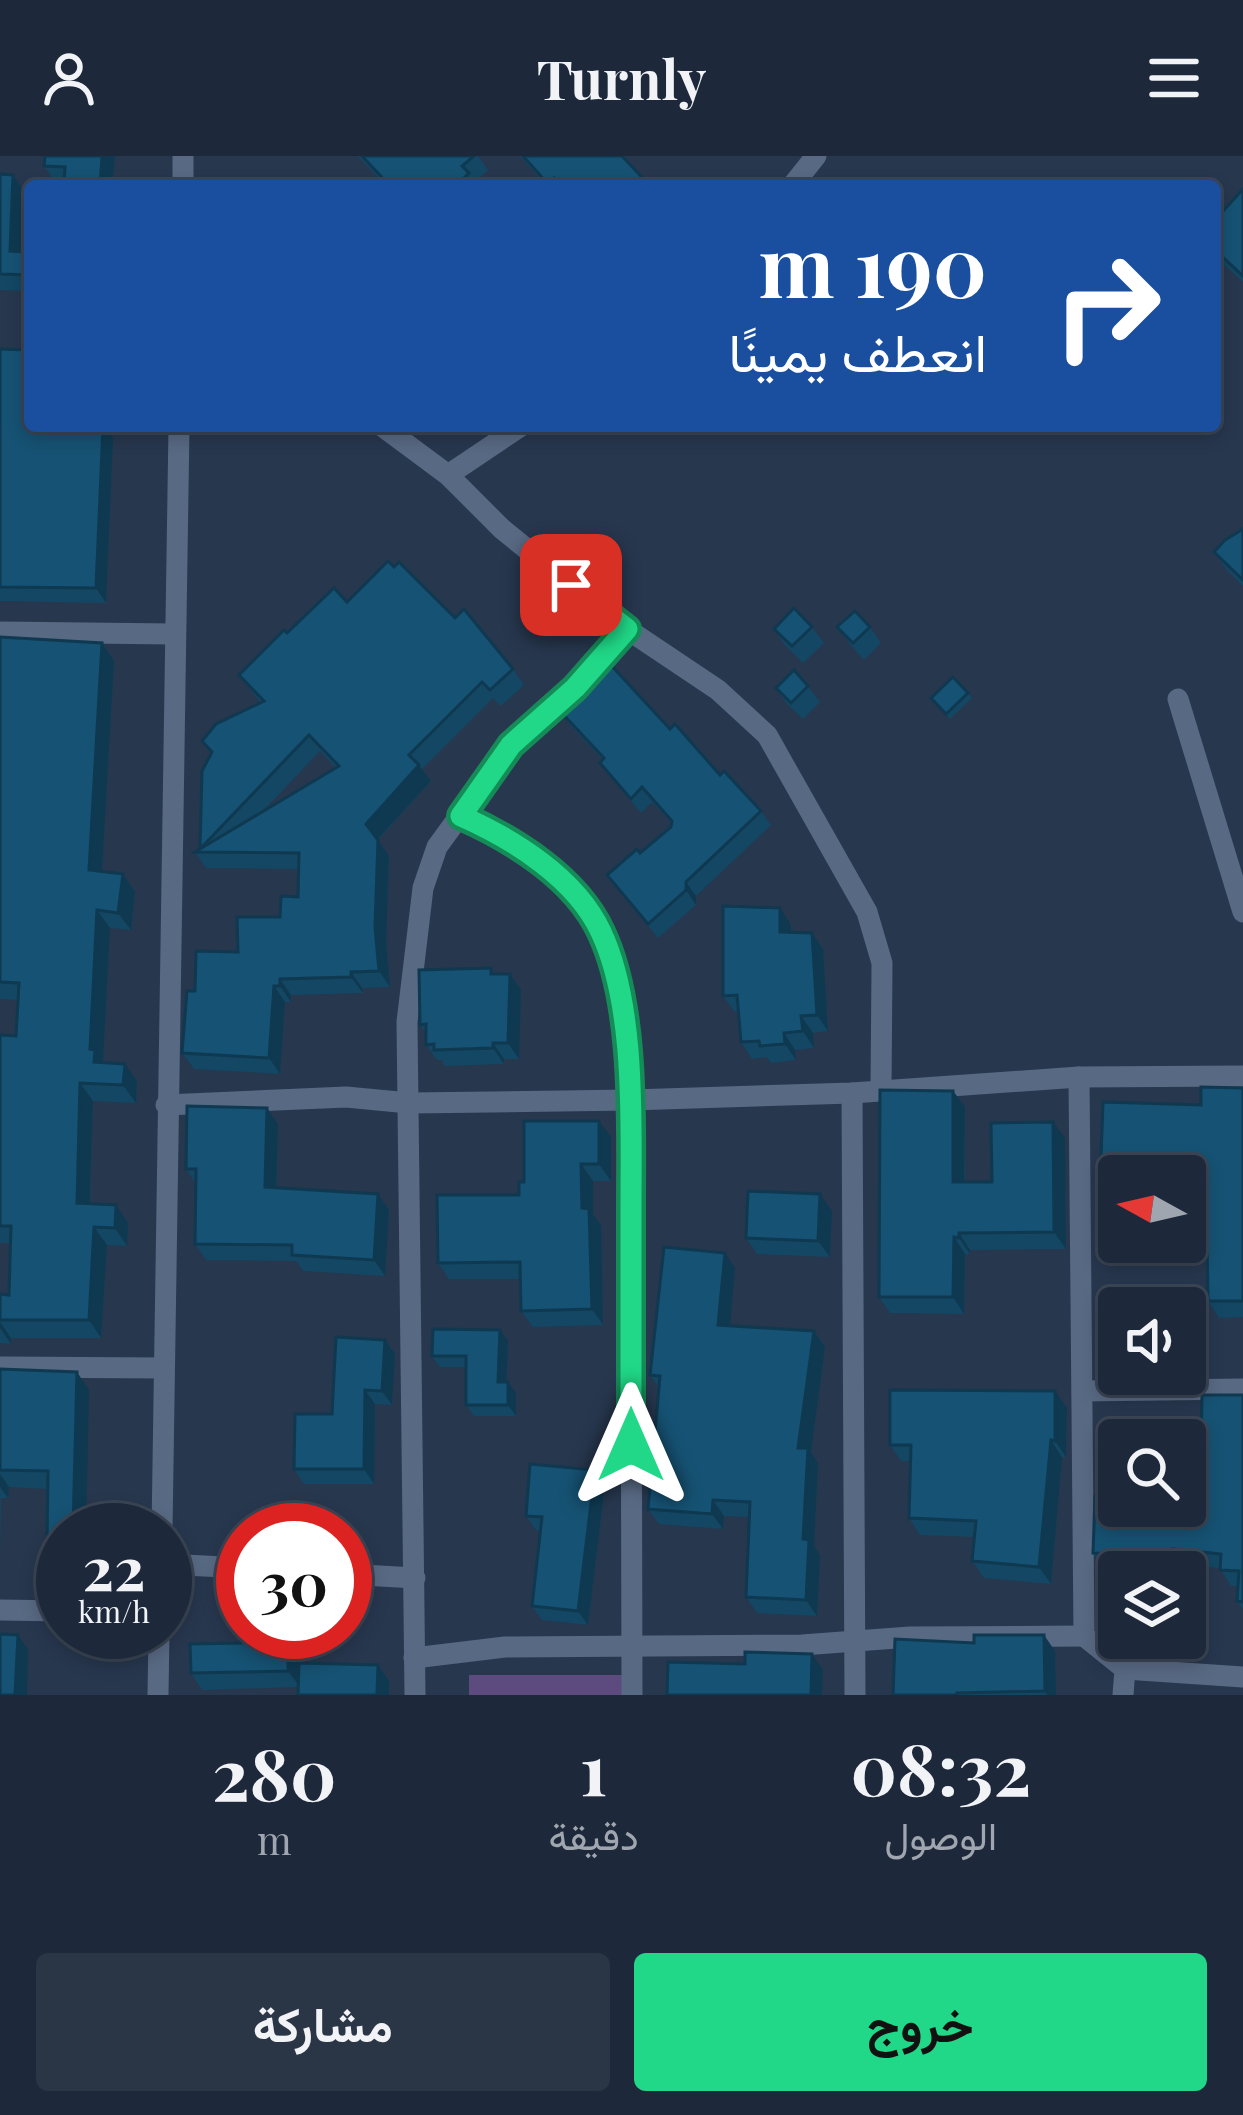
<!DOCTYPE html>
<html lang="ar">
<meta charset="utf-8">
<style>
:root{--surface:#1d293a;--page:#2a3545;--text:#f1f3f6;--muted:#a0a6af;--line:#3b4554;--accent:#20d887}
body{margin:0;font-family:"Playfair Display",Vazirmatn,serif;background:var(--page);color:var(--text);direction:rtl;height:100vh;display:flex;flex-direction:column;font-size:45px;white-space:nowrap}
*{box-sizing:border-box;margin:0}
p{font-size:39px;color:var(--muted)}
.icon{flex:none;width:66px;height:66px;fill:none;stroke:currentColor;stroke-width:2;stroke-linecap:round;stroke-linejoin:round}
.map{position:relative;height:1539px;overflow:hidden;direction:ltr}
.panel{display:flex;flex-direction:column;background:var(--surface);flex:1}
.panel>*{flex:none}
.guide{position:absolute;left:24px;top:24px;width:1197px;height:252px;border-radius:12px;box-shadow:0 6px 18px #0003,0 0 0 3px var(--line);direction:rtl;background:#1a4fa0;color:#fff;overflow:hidden}
.needle{width:78px;rotate:278deg}
.tools{position:absolute;left:1098px;top:999px;display:grid;gap:24px}
.tools a{display:grid;place-items:center;width:108px;height:108px;border-radius:12px;background:var(--surface);box-shadow:0 6px 18px #0003,0 0 0 3px var(--line);font-size:60px}
.speed{position:absolute;left:36px;top:1347px;display:flex;gap:24px;font-size:60px;font-weight:700;text-align:center}
.speed>*{display:grid;place-content:center;width:156px;height:156px;border-radius:50%;background:var(--surface);box-shadow:0 6px 18px #0003,0 0 0 3px var(--line);line-height:1}
.speed small{font-size:30px;font-weight:400}
.speed .limit{border:18px solid #d22;background:#fff;color:#111}
.pin{position:absolute;display:grid;place-items:center;width:102px;height:102px;color:#fff;margin:-51px;border-radius:24px;box-shadow:0 6px 18px #0006}
.me{position:absolute;width:132px;margin:-66px;rotate:0deg;stroke-linejoin:round;filter:drop-shadow(0 0 9px #0008)}
.turn{display:flex;align-items:center;gap:42px;height:252px;padding:0 36px;font-size:54px}
.turn .icon{width:156px;height:156px;stroke-width:2.5}
.turn b{display:block;font-size:84px;line-height:102px}
.eta{display:flex;justify-content:space-evenly;align-items:center;height:204px;text-align:center}
.eta b{font-size:72px;font-weight:700;line-height:84px}
.primary-button{display:flex;gap:24px;margin-top:auto;padding:24px 36px}
.primary-button a{flex:1;height:138px;border-radius:12px;background:var(--accent);color:#111;font-size:48px;font-weight:700;line-height:138px;text-align:center}
.primary-button a+a{background:var(--page);color:var(--text)}
header{display:flex;justify-content:space-between;align-items:center;height:156px;padding:0 36px;background:var(--surface);font-size:54px;font-weight:700}
.map>svg:first-child{display:block}
.green{fill:#5d4b7f}
.lines{fill:none;stroke-linecap:round;stroke-linejoin:round}
.minor{stroke:#586983;stroke-width:21}
.wall{fill:#134763;fill-rule:evenodd}
.shaded-wall{fill:#0f3950}
.building{fill:#165273;stroke:#0f3950;stroke-width:3;fill-rule:evenodd}
.route-casing{stroke:#158c58;stroke-width:30}
.route{stroke:#20d887;stroke-width:21}
</style>
<header><svg class="icon" aria-label="menu" viewBox="0 0 24 24"><path d="M4 6h16M4 12h16M4 18h16"/></svg>Turnly<svg class="icon" aria-label="person" viewBox="0 0 24 24"><circle cx="12" cy="8" r="4"/><path d="M4 21q1-7 8-7t8 7"/></svg></header>
<div class="map">
<svg width="1243" height="1539" viewBox="0 0 1243 1539">
<rect width="100%" height="100%" fill="#27374e"/>
<rect class="green" x="469" y="1519" width="154" height="20"/>
<g class="lines">
<g class="minor">
<polyline points="183,30 183,0"/>
<polyline points="792,30 816,0"/>
<polyline points="382,270 448,319 502,373 571,429 627,473 718,534 767,579 867,756 882,807 881,934"/>
<polyline points="448,319 521,270"/>
<polyline points="0,476 173,478"/>
<polyline points="1178,543 1243,756"/>
<path d="M 461,660 C 513,683 574,721 601,774 C 641,855 631,1018 631,1109 C 631,1252 632,1396 632,1539"/>
<polyline points="1079,921 1084,1480 1125,1513 1123,1539"/>
<polyline points="852,937 855,1539"/>
<polyline points="166,949 346,941 409,947 631,944 852,937 1079,921 1243,920"/>
<polyline points="0,1211 163,1212"/>
<polyline points="1082,1235 1243,1233"/>
<polyline points="162,1374 179,270"/>
<polyline points="165,1408 243,1412"/>
<polyline points="345,1418 415,1422"/>
<polyline points="0,1454 63,1455"/>
<polyline points="414,1502 505,1491 802,1489 910,1481 1084,1480"/>
<polyline points="1125,1513 1243,1521"/>
<polyline points="158,1539 159,1476"/>
<polyline points="415,1539 407,866 423,732 437,691 511,589 575,533 627,473"/>
</g>
</g>
<g class="wall">
<polygon points="115,0 112,30 64,30 64,26 55,25 44,10"/>
<polygon points="358,0 478,0 488,14 475,26 478,30 386,30"/>
<polygon points="520,0 622,0 650,30 547,30"/>
<polygon points="0,18 13,19 24,35 22,96 30,96 30,151 29,135 0,134"/>
<polygon points="1243,33 1243,126 1215,100 1215,64"/>
<polygon points="0,193 30,270 111,270 110,278 113,282 106,447 0,445"/>
<polygon points="1243,373 1243,430 1226,413 1214,396"/>
<path d="M 347,446 L 455,462 L 513,513 L 524,529 L 501,550 L 493,542 L 422,613 L 431,625 L 378,684 L 389,700 L 386,787 L 390,831 L 362,832 L 363,837 L 291,839 L 291,846 L 285,846 L 280,918 L 194,913 L 182,897 L 195,835 L 280,761 L 298,741 L 299,713 L 206,712 L 195,696 L 200,693 L 211,597 L 202,585 L 261,547 L 239,519 L 287,477 ZM 320,595 L 336,612 L 262,656 Z"/>
<polygon points="812,471 824,487 803,507 785,489 774,473"/>
<polygon points="837,471 870,471 881,487 864,504 849,487"/>
<polygon points="0,481 102,487 114,505 102,716 123,718 135,736 131,774 110,772 103,905 137,925 136,947 93,945 90,1048 128,1067 127,1090 107,1089 101,1182 11,1182 11,1188 0,1187 0,1138 9,1139 11,1087 0,1087 0,879 16,880 18,844 0,843"/>
<polygon points="808,530 820,546 803,563 787,548 776,532"/>
<polygon points="968,537 972,542 950,563 931,542"/>
<polygon points="559,554 670,573 761,655 771,669 696,740 696,749 658,782 607,719 640,697 671,671 672,667 652,646 641,657 610,621 600,607 603,604 569,568"/>
<polygon points="791,769 791,776 812,777 823,793 828,875 813,877 814,892 795,894 796,904 771,907 767,901 752,903 741,886 738,856 735,856 723,840"/>
<polygon points="495,818 510,818 521,834 519,903 504,903 504,908 445,910 442,904 437,904 426,889 426,877 420,869"/>
<polygon points="1243,932 1243,1161 1219,1162 1208,1145 1207,1095 1204,1095 1192,1079 1192,1020 1113,1018 1101,1002 1201,949"/>
<polygon points="953,935 965,951 965,1026 992,1026 1065,982 1066,1093 970,1094 970,1098 965,1098 964,1158 890,1157 879,1141"/>
<polygon points="267,952 278,968 277,1032 389,1054 385,1120 303,1115 296,1105 206,1104 195,1088 196,1028 186,1013"/>
<polygon points="611,981 611,1025 593,1025 593,1058 601,1069 603,1169 533,1171 521,1155 521,1123 449,1123 438,1107 519,1039 524,1026"/>
<polygon points="832,1055 830,1101 757,1098 746,1082"/>
<polygon points="735,1112 730,1170 814,1175 825,1191 811,1296 818,1307 814,1390 820,1399 817,1460 757,1457 746,1441 750,1361 724,1360 723,1373 659,1368 648,1353 659,1232 650,1219"/>
<polygon points="385,1184 395,1198 392,1249 375,1248 374,1328 304,1328 294,1313"/>
<polygon points="508,1185 506,1226 516,1237 516,1260 474,1260 466,1249 466,1211 440,1211 432,1200"/>
<polygon points="0,1213 89,1234 63,1374 63,1428 53,1414 55,1400 47,1389 48,1333 9,1331 8,1342 1,1342 0,1404"/>
<polygon points="1243,1239 1243,1453 1237,1445 1238,1430 1231,1430 1220,1412 1184,1409 1184,1416 1119,1416 1119,1419 1115,1413 1104,1413 1093,1397 1207,1344 1207,1296 1201,1288"/>
<polygon points="1067,1252 1066,1301 1062,1301 1051,1428 984,1422 972,1405 975,1381 920,1379 909,1362 911,1305 901,1305 890,1289"/>
<polygon points="605,1328 588,1469 542,1464 532,1450 541,1374 536,1374 526,1360"/>
<polygon points="1055,1495 1056,1539 893,1539"/>
<polygon points="299,1503 299,1507 389,1525 389,1539 298,1539 298,1531 202,1534 191,1517"/>
</g>
<g class="shaded-wall">
<polygon points="102,0 115,0 112,30 100,30"/>
<polygon points="13,19 24,35 21,111 10,95"/>
<polygon points="101,270 111,270 110,278 113,282 106,447 96,432"/>
<polygon points="102,487 114,505 101,732 89,714"/>
<polygon points="419,609 431,625 377,684 366,668"/>
<polygon points="378,684 389,700 386,787 390,831 379,815 375,771"/>
<polygon points="123,718 135,736 131,774 118,757"/>
<polygon points="686,726 696,740 696,749 686,734"/>
<polygon points="780,752 791,769 791,792 780,776"/>
<polygon points="97,754 110,772 103,905 107,911 94,906 90,893"/>
<polygon points="812,777 823,793 828,875 817,859"/>
<polygon points="351,816 362,832 363,837 351,821"/>
<polygon points="510,818 521,834 519,903 508,887"/>
<polygon points="280,823 291,839 291,846 280,830"/>
<polygon points="274,830 285,846 280,918 269,902"/>
<polygon points="801,860 813,877 814,892 803,875"/>
<polygon points="784,877 795,894 796,904 785,888"/>
<polygon points="493,887 504,903 504,908 493,892"/>
<polygon points="125,908 137,925 136,947 123,929"/>
<polygon points="80,927 93,945 89,1065 77,1047"/>
<polygon points="953,935 965,951 964,1042 953,1026"/>
<polygon points="267,952 278,968 276,1048 265,1031"/>
<polygon points="599,965 611,981 611,1025 599,1008"/>
<polygon points="1053,966 1065,982 1066,1093 1054,1076"/>
<polygon points="581,1008 593,1025 593,1058 601,1069 603,1169 592,1153 582,1052"/>
<polygon points="378,1038 389,1054 385,1120 374,1104"/>
<polygon points="820,1038 832,1055 830,1101 818,1085"/>
<polygon points="116,1049 128,1067 127,1090 115,1072"/>
<polygon points="94,1071 107,1089 101,1182 89,1164"/>
<polygon points="959,1077 970,1094 970,1098 959,1082"/>
<polygon points="954,1081 965,1098 964,1158 953,1141"/>
<polygon points="725,1097 735,1112 729,1184 718,1169"/>
<polygon points="0,1166 11,1182 11,1188 0,1172"/>
<polygon points="500,1174 508,1185 506,1237 498,1226"/>
<polygon points="814,1175 825,1191 811,1296 818,1307 814,1390 820,1399 817,1460 806,1444 798,1292"/>
<polygon points="385,1184 395,1198 392,1249 382,1235"/>
<polygon points="77,1216 89,1234 86,1374 73,1374"/>
<polygon points="508,1226 516,1237 516,1260 508,1249"/>
<polygon points="365,1234 375,1248 374,1328 364,1313"/>
<polygon points="1055,1235 1067,1252 1066,1301 1055,1285"/>
<polygon points="1051,1284 1062,1301 1051,1428 1039,1411"/>
<polygon points="595,1314 605,1328 588,1469 578,1455"/>
<polygon points="0,1318 9,1331 8,1342 0,1331"/>
<polygon points="713,1344 724,1360 723,1373 712,1358"/>
<polygon points="1173,1393 1184,1409 1184,1416 1172,1416"/>
<polygon points="18,1479 28,1494 27,1539 15,1539"/>
<polygon points="1044,1479 1055,1495 1056,1539 1047,1539 1045,1535"/>
<polygon points="288,1486 299,1503 300,1531 288,1515"/>
<polygon points="812,1498 823,1514 822,1539 811,1539"/>
<polygon points="378,1509 389,1525 389,1539 377,1539"/>
</g>
<g class="building">
<polygon points="45,0 102,0 100,30 64,30 65,11 44,10"/>
<polygon points="362,0 474,0 462,10 469,17 456,30 390,30"/>
<polygon points="523,0 622,0 650,30 561,30 554,22 548,28"/>
<polygon points="0,18 13,19 10,95 30,96 30,149 30,119 0,118"/>
<polygon points="1243,33 1243,120 1215,94 1215,64"/>
<polygon points="0,193 30,194 30,270 103,270 96,432 0,431"/>
<polygon points="1243,373 1243,424 1214,396 1225,384"/>
<path d="M 388,405 L 394,411 L 399,406 L 455,462 L 464,453 L 513,513 L 490,534 L 482,526 L 409,599 L 419,609 L 366,668 L 378,684 L 375,771 L 379,815 L 351,816 L 351,821 L 280,823 L 280,830 L 274,830 L 269,902 L 182,897 L 187,835 L 195,835 L 196,795 L 238,796 L 237,761 L 280,761 L 281,740 L 298,741 L 299,697 L 195,696 L 200,693 L 202,615 L 212,596 L 202,585 L 216,568 L 264,545 L 239,519 L 284,474 L 287,477 L 334,432 L 347,446 ZM 309,579 L 339,610 L 200,693 Z"/>
<polygon points="794,452 812,471 792,490 774,473"/>
<polygon points="855,455 870,471 853,487 837,471"/>
<polygon points="0,481 102,487 89,714 123,718 118,757 97,754 90,893 95,894 94,906 125,908 123,929 80,927 77,1047 116,1049 115,1072 94,1071 89,1164 0,1164 0,1138 9,1139 11,1070 0,1070 0,879 16,880 19,827 0,826"/>
<polygon points="609,507 670,573 675,568 720,619 724,615 761,655 686,726 686,734 648,768 607,719 637,693 640,697 671,671 672,665 642,631 631,643 600,607 604,602 559,554"/>
<polygon points="794,514 808,530 791,547 776,532"/>
<polygon points="953,521 968,537 946,558 931,542"/>
<polygon points="723,750 780,752 780,776 812,777 817,859 801,860 803,875 784,877 785,888 760,890 759,885 741,886 737,839 723,840"/>
<polygon points="491,812 491,818 510,818 508,887 493,887 493,892 434,894 434,888 426,889 426,868 420,869 419,814"/>
<polygon points="1201,931 1243,932 1243,1145 1208,1145 1207,1079 1192,1079 1192,1004 1101,1002 1103,946 1201,949"/>
<polygon points="880,934 953,935 953,1026 992,1026 991,967 1053,966 1054,1076 959,1077 959,1082 954,1081 953,1141 879,1141"/>
<polygon points="187,950 267,952 265,1031 378,1038 374,1104 292,1099 292,1089 195,1088 196,1013 186,1013"/>
<polygon points="524,965 599,965 599,1008 581,1008 582,1052 589,1053 592,1153 521,1155 520,1106 438,1107 437,1039 519,1039 519,1026 524,1026"/>
<polygon points="748,1035 820,1038 818,1085 746,1082"/>
<polygon points="664,1091 725,1097 718,1169 814,1175 798,1292 808,1292 803,1383 809,1384 806,1444 746,1441 750,1346 713,1344 712,1358 648,1353 660,1220 650,1219"/>
<polygon points="433,1173 500,1174 498,1226 508,1226 508,1249 466,1249 466,1200 432,1200"/>
<polygon points="336,1181 385,1184 382,1235 365,1234 364,1313 294,1313 295,1258 332,1258"/>
<polygon points="0,1213 77,1216 73,1374 63,1374 63,1415 53,1414 56,1389 47,1389 48,1315 0,1314"/>
<polygon points="890,1234 1055,1235 1055,1285 1051,1284 1039,1411 972,1405 976,1365 909,1362 911,1289 890,1289"/>
<polygon points="1202,1239 1243,1239 1243,1446 1237,1445 1239,1415 1220,1414 1221,1398 1173,1393 1172,1416 1115,1414 1116,1398 1093,1397 1095,1340 1119,1341 1119,1350 1185,1350 1185,1344 1207,1344 1207,1288 1201,1288"/>
<polygon points="530,1308 595,1314 578,1455 532,1450 542,1361 526,1360"/>
<polygon points="0,1478 18,1479 15,1539 0,1539"/>
<polygon points="974,1479 1044,1479 1045,1535 957,1537 957,1539 893,1539 895,1483 974,1487"/>
<polygon points="288,1486 288,1515 191,1517 190,1488"/>
<polygon points="745,1496 812,1498 811,1539 667,1539 668,1506 745,1508"/>
<polygon points="299,1507 378,1509 377,1539 298,1539"/>
</g>
<g class="lines">
<defs>
<path id="route" d="M 571,429 L 627,473 L 575,532 L 511,589 L 461,660 C 513,683 576,722 601,776 C 636,850 631,968 631,1049 C 631,1129 631,1209 631,1289"/>
</defs>
<use href="#route" class="route-casing"/>
<use href="#route" class="route"/>
</g>
</svg>
<div class="tools">
<a><svg class="needle" viewBox="-14 -14 28 28"><path d="M0-13l5 13h-10z" fill="#e53935"/><path d="M0 13l5-13h-10z" fill="#a0a6af"/></svg></a>
<a><svg class="icon" aria-label="sound" viewBox="0 0 24 24"><path d="M4 9h4l5-4v14l-5-4H4zM17 9q2 3 0 6"/></svg></a>
<a><svg class="icon" aria-label="search" viewBox="0 0 24 24"><circle cx="10" cy="10" r="6"/><path d="M15 15l6 6"/></svg></a>
<a><svg class="icon" aria-label="layers" viewBox="0 0 24 24"><path d="M12 4l9 5-9 5-9-5zM3 14l9 5 9-5"/></svg></a>
</div>
<div class="speed"><div>22<small>km/h</small></div><div class="limit">30</div></div>
<div class="pin" style="left:571px;top:429px;background:#d93025"><svg class="icon" aria-label="arrive" viewBox="0 0 24 24"><path d="M6 21V4h12l-3 4 3 4H6"/></svg></div>
<svg class="me" style="left:631px;top:1289px" viewBox="-20 -20 40 40"><path d="M0-17L14 15 0 8-14 15z" fill="#20d887" stroke="#fff" stroke-width="4"/></svg>
<div class="guide">
<div class="turn"><svg class="icon" aria-label="right" viewBox="0 0 24 24"><path d="M7 20v-9h11M14 6l5 5-5 5"/></svg><div><b>190 m</b>انعطف يمينًا</div></div>
</div>
</div>
<section class="panel">
<div class="eta">
<div><b>08:32</b><p>الوصول</p></div>
<div><b>1</b><p>دقيقة</p></div>
<div><b>280</b><p>m</p></div>
</div>
<div class="primary-button"><a>خروج</a><a>مشاركة</a></div>
</section>
